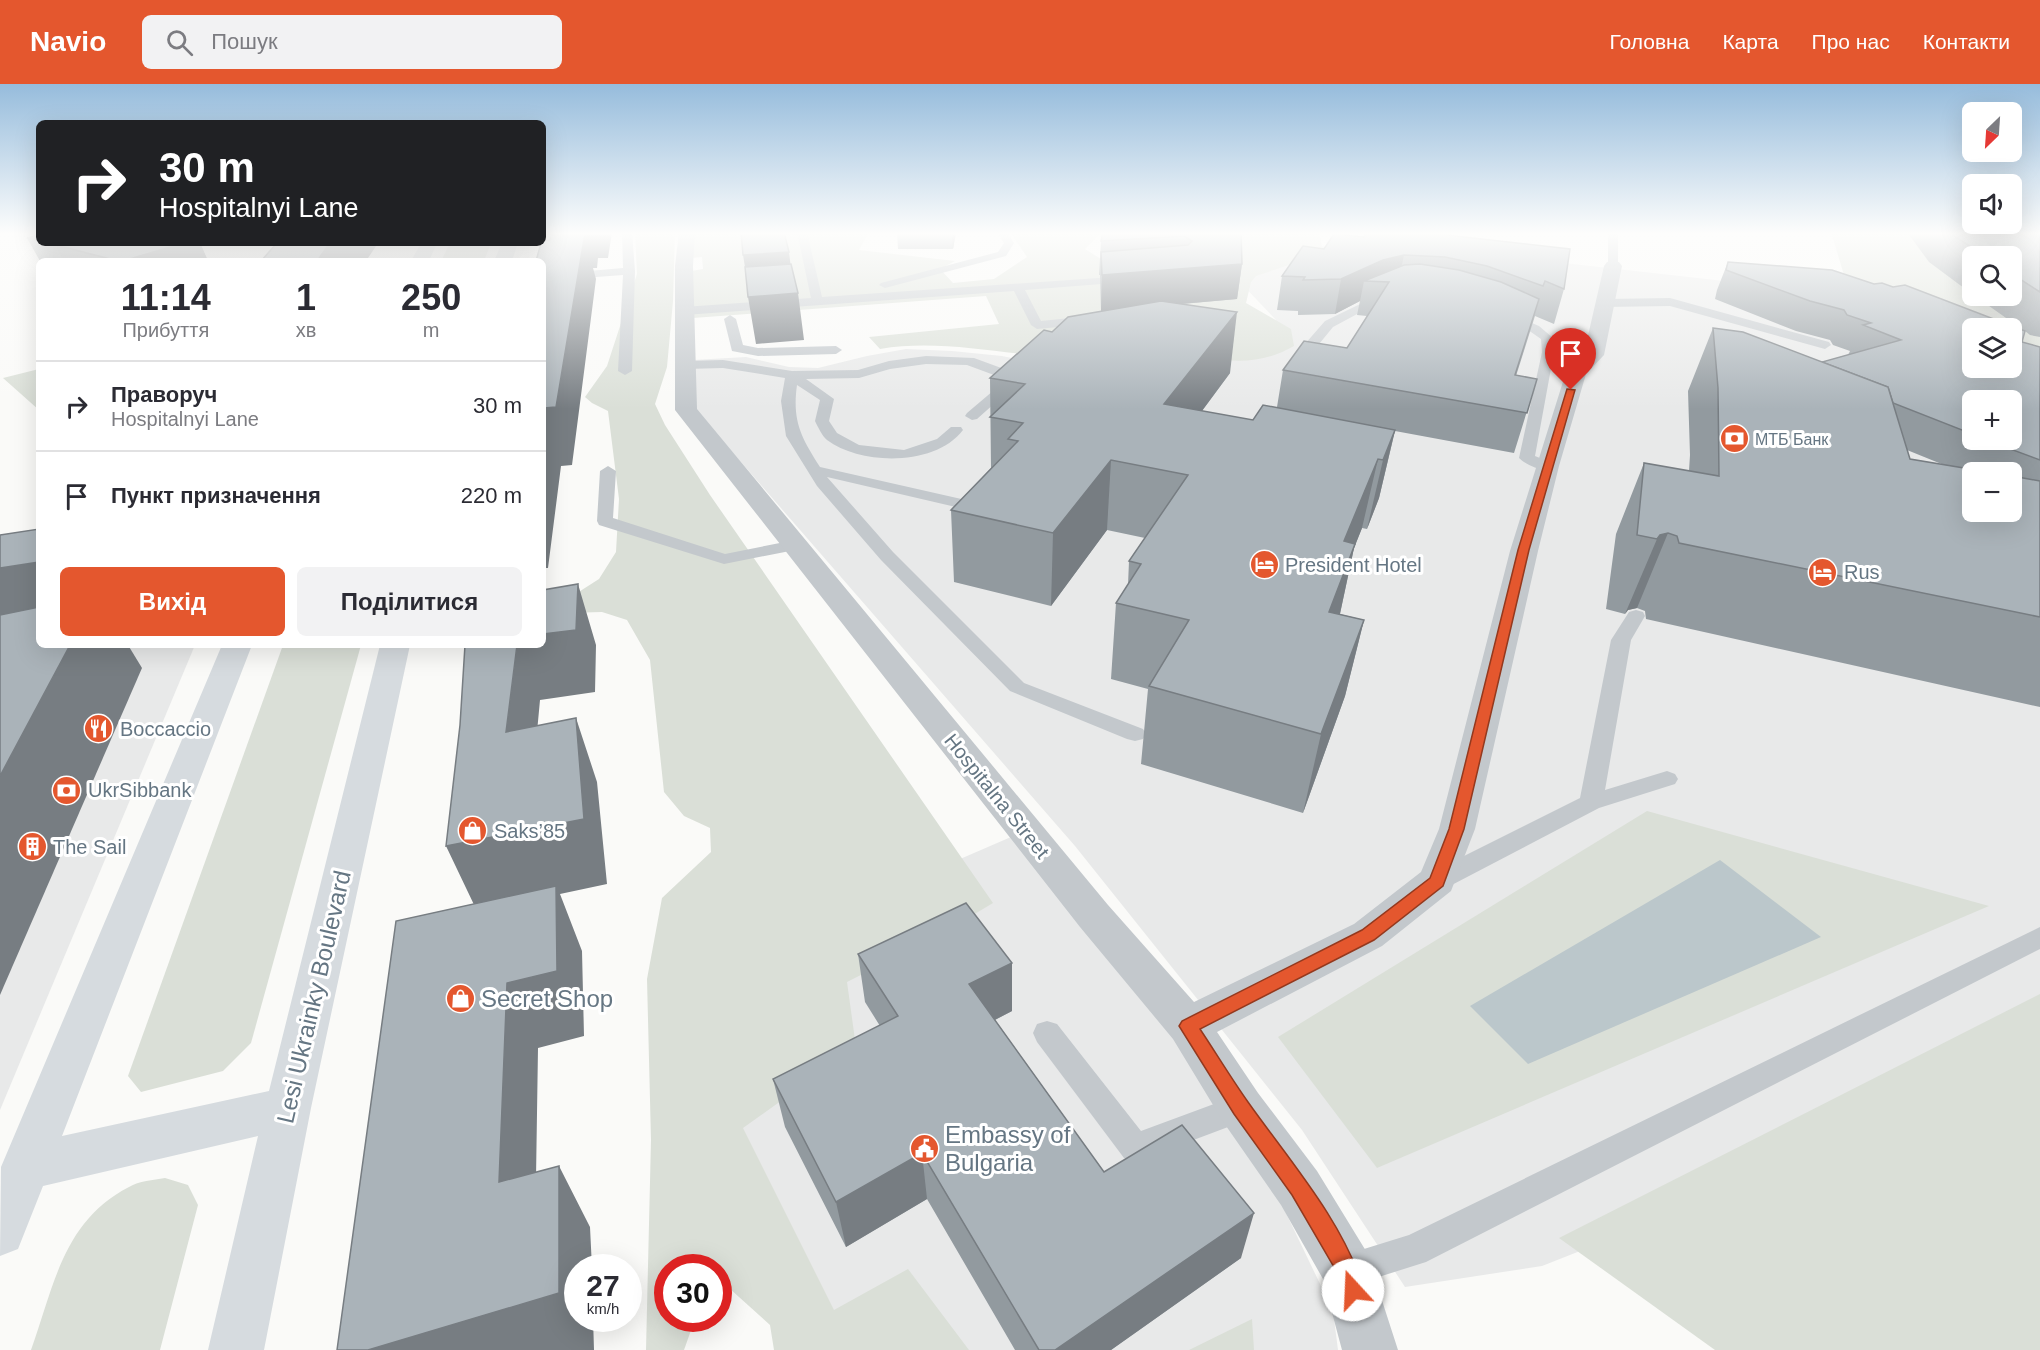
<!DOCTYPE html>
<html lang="uk">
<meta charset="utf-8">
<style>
:root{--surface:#fff;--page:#f2f2f3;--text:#2b2b33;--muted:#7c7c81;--line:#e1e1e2;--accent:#e4572e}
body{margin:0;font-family:Arial,sans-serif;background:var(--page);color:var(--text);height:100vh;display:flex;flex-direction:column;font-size:22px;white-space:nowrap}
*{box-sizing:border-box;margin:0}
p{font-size:20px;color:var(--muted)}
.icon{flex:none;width:33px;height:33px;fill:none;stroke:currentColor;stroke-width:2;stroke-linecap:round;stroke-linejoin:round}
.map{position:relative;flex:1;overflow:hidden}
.drawer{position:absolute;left:36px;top:174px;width:510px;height:390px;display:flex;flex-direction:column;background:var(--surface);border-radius:9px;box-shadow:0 6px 24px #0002}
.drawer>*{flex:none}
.guide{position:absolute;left:36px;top:36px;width:510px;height:126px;border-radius:9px;box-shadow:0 6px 24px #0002;background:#202124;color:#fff;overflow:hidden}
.needle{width:39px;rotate:205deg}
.fabs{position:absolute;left:1962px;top:18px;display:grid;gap:12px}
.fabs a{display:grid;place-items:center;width:60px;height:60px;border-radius:9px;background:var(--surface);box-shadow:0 6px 24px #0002;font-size:30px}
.speed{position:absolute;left:564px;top:1170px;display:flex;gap:12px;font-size:30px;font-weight:700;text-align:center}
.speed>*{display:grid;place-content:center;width:78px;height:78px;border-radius:50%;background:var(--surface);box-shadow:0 6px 24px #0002;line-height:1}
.speed small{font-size:15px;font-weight:400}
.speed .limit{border:9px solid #d22;background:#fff;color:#111}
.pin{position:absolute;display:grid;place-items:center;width:51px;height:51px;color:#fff;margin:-62px -26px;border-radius:50% 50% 50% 0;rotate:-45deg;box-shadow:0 0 6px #0007}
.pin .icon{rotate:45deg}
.me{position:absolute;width:66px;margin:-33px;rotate:340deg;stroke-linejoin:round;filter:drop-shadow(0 0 4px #0008)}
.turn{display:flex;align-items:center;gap:21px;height:126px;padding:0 24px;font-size:27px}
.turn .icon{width:78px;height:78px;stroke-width:2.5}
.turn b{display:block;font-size:42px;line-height:51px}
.eta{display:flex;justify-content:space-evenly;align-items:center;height:102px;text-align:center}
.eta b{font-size:36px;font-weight:700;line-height:42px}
.primary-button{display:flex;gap:12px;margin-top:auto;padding:12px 24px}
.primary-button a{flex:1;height:69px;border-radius:9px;background:var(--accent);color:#fff;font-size:24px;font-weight:700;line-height:69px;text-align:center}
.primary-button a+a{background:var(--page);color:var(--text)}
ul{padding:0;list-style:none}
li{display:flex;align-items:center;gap:18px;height:90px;padding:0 24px;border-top:2px solid var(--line)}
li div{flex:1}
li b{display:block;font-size:22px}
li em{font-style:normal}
header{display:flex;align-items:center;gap:36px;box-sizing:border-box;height:84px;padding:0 30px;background:var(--accent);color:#fff}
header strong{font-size:28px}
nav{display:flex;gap:33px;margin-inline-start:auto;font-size:21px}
.search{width:420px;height:54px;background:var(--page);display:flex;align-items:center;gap:15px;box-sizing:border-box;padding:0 21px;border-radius:9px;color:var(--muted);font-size:22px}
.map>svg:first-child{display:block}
.built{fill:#e8e9e9;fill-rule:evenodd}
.green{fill:#dadfd7;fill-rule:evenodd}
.water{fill:#bbc7cb}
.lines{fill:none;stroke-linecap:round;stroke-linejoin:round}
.service{fill:#c3c8cc;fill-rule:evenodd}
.minor{fill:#c3c8cc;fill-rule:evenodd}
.primary{fill:#d6dbdf;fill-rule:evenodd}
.wall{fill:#929a9f;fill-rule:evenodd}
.shaded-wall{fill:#777d82}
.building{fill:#aab3b9;stroke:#777d82;stroke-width:1.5;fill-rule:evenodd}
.route{fill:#e4572e;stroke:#94391e;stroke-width:1.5}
.labels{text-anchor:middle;stroke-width:6;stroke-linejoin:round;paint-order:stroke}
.far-poi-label{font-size:16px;fill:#657683;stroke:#fff;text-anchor:start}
.poi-label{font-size:20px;fill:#657683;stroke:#fff;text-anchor:start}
.street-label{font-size:20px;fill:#657683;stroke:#fff}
.near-street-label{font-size:24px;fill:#657683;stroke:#fff}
.near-poi-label{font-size:24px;fill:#657683;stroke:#fff;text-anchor:start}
</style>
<header>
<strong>Navio</strong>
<div class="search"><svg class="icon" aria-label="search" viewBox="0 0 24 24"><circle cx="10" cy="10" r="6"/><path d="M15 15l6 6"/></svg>Пошук</div>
<nav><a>Головна</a><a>Карта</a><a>Про нас</a><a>Контакти</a></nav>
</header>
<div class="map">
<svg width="2040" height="1266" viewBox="0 0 2040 1266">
<rect width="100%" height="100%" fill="#fafaf8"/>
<g class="built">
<path d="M 1247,157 L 1528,175 L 1850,211 L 1972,284 L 2012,284 L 2040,289 L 2040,986 L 1542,1182 L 1405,1203 L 1302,1046 L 1075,762 L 693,323 L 693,276 L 746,273 L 789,283 L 818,284 L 867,272 L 906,265 L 952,267 L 1002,272 L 1040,280 L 1273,251 L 1276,236 L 1237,195 ZM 1972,316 L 2012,316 L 2012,356 L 1972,356 ZM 1972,388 L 2012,388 L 2012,428 L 1972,428 Z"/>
<polygon points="90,561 195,561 0,1026 0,580"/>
<polygon points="1011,753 1163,934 1262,1079 1333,1227 1338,1266 839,1266 745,1064 706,854 930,788"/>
</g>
<g class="green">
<polygon points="635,148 675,148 673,217 667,283 655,320 665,341 710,411 993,819 938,852 847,898 856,963 743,1044 834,1226 908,1185 969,1266 774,1266 770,1241 729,1204 719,1212 718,1184 668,1184 668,1234 695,1235 684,1266 646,1266 651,1056 647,895 662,814 711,768 710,744 684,732 664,708 650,576 627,536 602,528 566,529 563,518 599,495 616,468 619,415 608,327 592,319 585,313 607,282 637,190"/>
<path d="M 693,148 L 869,148 L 859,166 L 955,177 L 940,185 L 953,199 L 994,195 L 1027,173 L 1010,148 L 1118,148 L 1098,152 L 1085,165 L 1101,175 L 1233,148 L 1319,148 L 1322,162 L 1328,168 L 1256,192 L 1251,198 L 1246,219 L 1291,245 L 1294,262 C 1252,286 1223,274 1178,272 C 1140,270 1101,271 1063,271 C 1050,271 1035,272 1022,270 C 975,265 928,257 880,265 L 869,253 L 999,240 L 986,212 L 693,234 L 691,187 L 703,185 L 702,173 L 691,174 Z"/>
<path d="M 1831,148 L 2040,148 L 2040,289 L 2012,244 L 1972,244 L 1850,211 ZM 1972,172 L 2012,172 L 2012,212 L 1972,212 Z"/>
<polygon points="450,159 491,159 484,177 441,177"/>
<polygon points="39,285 39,326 3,294"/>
<polygon points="283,561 361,561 251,959 223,987 141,1008 128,992"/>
<polygon points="1647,727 1989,822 1377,1084 1278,953"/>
<polygon points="2040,910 2040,1266 1715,1266 1559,1154"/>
<path d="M 165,1094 L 188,1101 L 198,1121 L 160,1266 L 31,1266 C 54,1202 63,1137 129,1103 C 139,1097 153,1096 165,1094 Z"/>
<polygon points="1252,1235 1254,1266 1188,1266 1189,1266"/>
</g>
<polygon class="water" points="1720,776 1821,853 1528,980 1470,922"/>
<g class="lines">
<g class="service">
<polygon points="622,148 632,148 635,187 632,287 625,291 618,287 623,191 543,197 543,191 623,184"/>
<polygon points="797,148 807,148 822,213 1127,192 1133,195 1127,198 1025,206 1041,237 1090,232 1096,236 1090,240 1037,245 1031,241 1014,207 684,231 678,227 684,223 811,214"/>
<polygon points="997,148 1007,148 1014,159 1006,172 885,204 879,201 881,199 998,168 1004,159"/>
<polygon points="1608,148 1618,148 1618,182 1613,185 1608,182"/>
<polygon points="1381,210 1387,213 1385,215 1333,243 1301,282 1291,282 1289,279 1291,276 1325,237"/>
<polygon points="1670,214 1829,258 1831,261 1825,265 1670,222 1605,223 1599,219 1605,215"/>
<path d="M 1505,228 L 1539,242 L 1553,254 L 1554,268 L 1535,372 L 1552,379 L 1555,382 L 1552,385 C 1542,388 1526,381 1519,374 L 1542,268 L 1541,255 L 1531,248 L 1501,235 L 1499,232 Z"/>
<polygon points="730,231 736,235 743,261 758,264 836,262 842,266 836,270 758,272 732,267 724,235"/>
<path d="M 926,272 L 974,274 L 1004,285 L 1014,302 L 977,335 L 972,336 L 965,332 L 967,329 L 1000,301 L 994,291 L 967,281 L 926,280 L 890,285 L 859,294 L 806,295 L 834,315 L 829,337 L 837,349 L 859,361 L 904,366 L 937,355 L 951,343 L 961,343 L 963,346 C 936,382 862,382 827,356 C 822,352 818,343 815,337 L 820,316 L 797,301 C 792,337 801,353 820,383 L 979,419 L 981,422 L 979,425 L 973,427 L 827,393 L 893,468 L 1024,599 L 1143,645 L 1146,650 L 1143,655 L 1135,657 L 1127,655 L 1010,607 L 881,476 L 817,402 L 786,352 L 781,317 L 785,294 L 723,284 L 685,285 L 678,281 L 685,277 L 723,276 L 792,287 L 858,286 L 889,277 Z"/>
<polygon points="608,382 616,387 613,434 725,470 795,456 801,457 804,461 801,465 795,466 724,480 599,441 597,437 600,387"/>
<polygon points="1636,526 1643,528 1645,532 1631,556 1605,706 1667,687 1675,690 1678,695 1675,700 1599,724 1446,804 1437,806 1428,804 1425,797 1428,790 1580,714 1611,556 1629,528"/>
<polygon points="2040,843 2040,865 1426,1178 1347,1203 1335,1198 1330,1186 1335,1174 1409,1151"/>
<polygon points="1047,937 1057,940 1141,1047 1241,1010 1252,1014 1256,1024 1252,1034 1135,1078 1124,1074 1037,958 1033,949 1037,940"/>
</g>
<polygon class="minor" points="679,148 695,148 693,182 697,325 1108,821 1194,918 1354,840 1421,788 1439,745 1510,467 1566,288 1584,269 1604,182 1607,178 1619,178 1622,182 1604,271 1586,290 1559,382 1538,467 1475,745 1451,807 1382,862 1217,948 1258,1009 1317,1087 1366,1167 1398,1266 1342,1266 1323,1195 1281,1121 1224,1039 1173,955 1080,843 675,326 675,182"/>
<g class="primary">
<polygon points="421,159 437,159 429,177 411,177"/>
<polygon points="502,159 518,159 512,177 494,177"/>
<polygon points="222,561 252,561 62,1052 269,1007 380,561 410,561 311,1024 264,1266 208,1266 258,1052 43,1102 18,1165 0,1172 1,1083"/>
</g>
</g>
<g class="wall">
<polygon points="897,148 956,148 953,165 898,165"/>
<polygon points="1241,148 1242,180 1237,215 1182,220 1230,289 1202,327 1253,336 1277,323 1283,286 1347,264 1367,232 1357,231 1360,217 1335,230 1298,231 1298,227 1277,226 1282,192 1324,165 1364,153 1420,148 1564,205 1554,240 1535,232 1516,292 1537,295 1514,369 1395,347 1379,414 1367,445 1362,444 1354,464 1340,530 1364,536 1345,612 1303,729 1141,680 1148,605 1111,595 1116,519 1128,501 1129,477 1145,454 1107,446 1051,522 954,498 951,426 991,384 990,294 1052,248 1101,227 1100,191 1099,191 1101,157"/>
<path d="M 1907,148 L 2040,148 L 2040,253 L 2030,251 L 2025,247 L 2022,258 L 2040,263 L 2040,623 L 1646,535 L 1645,527 L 1637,524 L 1628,526 L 1625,530 L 1606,525 L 1616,450 L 1644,379 L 1689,387 L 1690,371 L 1688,307 L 1713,244 L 1822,278 L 1848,271 L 1850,267 L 1833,261 L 1830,256 L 1796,247 L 1715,215 L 1717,206 L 1728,178 L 1874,200 L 2023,246 L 1975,212 L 2012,212 L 2012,172 L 1972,172 L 1972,210 L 1929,178 ZM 1972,316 L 2012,356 L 1972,356 ZM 1907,366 L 1944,381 L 1910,375 ZM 1972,388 L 2012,388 L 2012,428 Z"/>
<polygon points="39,151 39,159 200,159 208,177 40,177 27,154"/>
<polygon points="858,870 1012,879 1012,927 995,936 1104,1088 1241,1174 1111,1266 1015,1266 927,1115 846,1163 785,1043 773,995 880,942 865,918"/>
</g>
<g class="shaded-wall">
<polygon points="556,148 612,148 608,174 598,174 597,184 593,184 596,195 572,381 561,382 548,484 543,484 543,330 566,187"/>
<polygon points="952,148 956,148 953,165"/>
<polygon points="184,159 200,159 208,177 123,177"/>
<polygon points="327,159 378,159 366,177 317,177"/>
<polygon points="789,168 794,209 798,209 804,256 756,260 748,213 750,213 743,171"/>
<polygon points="1404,171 1397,204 1389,198 1364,197 1360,217 1335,230 1341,195 1383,176"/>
<polygon points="1242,180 1237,215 1101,227 1102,191"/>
<polygon points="1237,228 1230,289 1158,386 1164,320"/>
<polygon points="1395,346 1379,414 1367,445 1383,376"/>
<polygon points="1378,375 1362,444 1354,464 1339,534 1313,604 1344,457"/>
<polygon points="1111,376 1107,446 1051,522 1053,449"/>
<polygon points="1668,449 1637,524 1628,526 1625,530 1657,455 1660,451"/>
<polygon points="39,478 39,545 0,552 0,484"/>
<polygon points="578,500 596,561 595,608 540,616 531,712 506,648 517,561 543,561 543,550"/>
<polygon points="1364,536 1345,612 1303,729 1321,650"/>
<polygon points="70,561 128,561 142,584 0,911 0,692"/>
<polygon points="576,634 597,698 607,800 560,810 582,867 584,952 538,964 535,1159 499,1098 477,827 446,762"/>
<polygon points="1012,879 1012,927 971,948 969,900"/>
<polygon points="922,1069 927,1115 846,1163 836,1118"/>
<polygon points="559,1082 590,1143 592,1184 578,1184 578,1234 593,1234 594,1266 368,1266"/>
<polygon points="1254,1129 1241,1174 1111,1266 1055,1266"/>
</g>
<g class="building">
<polygon points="741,148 784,148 789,168 743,171"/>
<polygon points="1103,148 1241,148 1242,180 1102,191 1101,168 1188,161 1192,157 1184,152 1101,157"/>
<polygon points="1367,148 1420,148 1570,165 1564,205 1545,197 1543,202 1487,182 1445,173 1404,171 1383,176 1341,195 1303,196 1305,193 1282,192 1303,162 1324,165 1334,150 1364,153"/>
<polygon points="1948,148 2040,148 2040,208 2012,190 2012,172 1985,172"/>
<polygon points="585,149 556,323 544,324 543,330 543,177 536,177 541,159 543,159 543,157 550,156 551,151"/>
<polygon points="39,151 39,157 27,154"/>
<polygon points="48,159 184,159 123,177 118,177"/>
<polygon points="277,159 330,159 317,177 261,177"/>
<path d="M 1728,178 L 1832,186 L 1874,200 L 1882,199 L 1893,203 L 1905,201 L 2025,247 L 2022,258 L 2040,263 L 2040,376 L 1986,356 L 2012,356 L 2012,316 L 1972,316 L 1972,350 L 1893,319 L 1888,303 L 1822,278 L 1901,256 L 1863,241 L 1871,239 L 1847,231 L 1844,226 L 1810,217 L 1726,186 ZM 1972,244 L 2012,244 L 2012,284 L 1972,284 Z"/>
<polygon points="791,180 798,209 748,213 745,183"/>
<polygon points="1420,180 1459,186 1501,198 1539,215 1515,291 1537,295 1527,329 1283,286 1304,257 1347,264 1389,198 1364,197 1404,181"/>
<polygon points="1161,217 1237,228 1164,320 1253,336 1263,321 1395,346 1383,376 1378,375 1344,457 1355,460 1329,528 1364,536 1321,650 1149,602 1189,536 1116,519 1141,480 1129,477 1188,391 1111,376 1053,449 951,426 1018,357 1008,355 1023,339 990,333 1025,300 990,294 1044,246 1052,248 1068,233"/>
<polygon points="1713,244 1743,248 1888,303 1910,375 1988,388 1972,388 1972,428 2012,428 2012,392 2040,397 2040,533 1679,459 1677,452 1668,449 1660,451 1657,455 1637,451 1644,379 1719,392 1718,304"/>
<polygon points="39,445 39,478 0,484 0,451"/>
<polygon points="578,500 576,546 543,550 543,506"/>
<polygon points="39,523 39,561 70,561 0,692 0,531"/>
<polygon points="465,561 517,561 506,648 576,634 584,735 446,762 460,641"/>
<polygon points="556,802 557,887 507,899 499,1098 559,1082 559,1209 368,1266 337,1266 396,837"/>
<polygon points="966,819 1012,879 969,900 1104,1088 1182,1041 1254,1129 1055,1266 1039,1266 922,1069 836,1118 773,995 898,932 858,870"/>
</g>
<linearGradient id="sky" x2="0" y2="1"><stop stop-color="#96bcdc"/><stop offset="0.46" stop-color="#fdfdfc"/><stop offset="1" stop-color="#fdfdfc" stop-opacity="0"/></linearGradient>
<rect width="2040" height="325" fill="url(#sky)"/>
<path class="route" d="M 1567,305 L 1575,306 L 1529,466 L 1464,745 L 1443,802 L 1374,856 L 1200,945 C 1216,969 1231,994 1248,1018 C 1289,1076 1344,1138 1364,1206 L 1361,1214 L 1353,1217 L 1345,1214 L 1338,1190 L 1292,1111 L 1234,1030 L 1179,942 L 1182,937 L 1362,846 L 1430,794 L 1449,745 L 1518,466 Z"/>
<defs>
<symbol id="bank-disc" viewBox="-11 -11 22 22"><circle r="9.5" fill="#e4572e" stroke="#fff"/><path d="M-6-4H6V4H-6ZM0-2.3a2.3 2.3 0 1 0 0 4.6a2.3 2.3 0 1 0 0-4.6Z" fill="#fff"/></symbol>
<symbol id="hotel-disc" viewBox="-11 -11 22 22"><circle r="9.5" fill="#e4572e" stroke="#fff"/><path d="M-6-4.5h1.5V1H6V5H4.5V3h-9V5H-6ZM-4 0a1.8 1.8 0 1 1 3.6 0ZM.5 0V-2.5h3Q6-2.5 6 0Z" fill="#fff"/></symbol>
<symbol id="restaurant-disc" viewBox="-11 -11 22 22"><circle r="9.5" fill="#e4572e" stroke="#fff"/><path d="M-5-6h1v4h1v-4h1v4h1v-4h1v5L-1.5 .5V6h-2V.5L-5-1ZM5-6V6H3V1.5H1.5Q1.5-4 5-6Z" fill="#fff"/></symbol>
<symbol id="shop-disc" viewBox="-11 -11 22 22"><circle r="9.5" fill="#e4572e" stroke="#fff"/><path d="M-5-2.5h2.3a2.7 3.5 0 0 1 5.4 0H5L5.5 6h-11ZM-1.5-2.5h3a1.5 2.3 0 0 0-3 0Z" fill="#fff"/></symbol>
<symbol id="building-disc" viewBox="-11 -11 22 22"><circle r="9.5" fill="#e4572e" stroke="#fff"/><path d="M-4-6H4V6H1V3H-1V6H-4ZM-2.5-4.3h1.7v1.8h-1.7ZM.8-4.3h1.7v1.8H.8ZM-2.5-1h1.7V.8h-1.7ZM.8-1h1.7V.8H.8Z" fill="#fff"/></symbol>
<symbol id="civic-disc" viewBox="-11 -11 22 22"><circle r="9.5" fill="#e4572e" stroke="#fff"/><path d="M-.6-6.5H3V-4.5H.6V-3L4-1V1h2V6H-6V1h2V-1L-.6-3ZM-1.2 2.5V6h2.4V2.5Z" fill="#fff"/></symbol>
</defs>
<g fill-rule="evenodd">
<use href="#bank-disc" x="1718" y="338" width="33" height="33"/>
<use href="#hotel-disc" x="1248" y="464" width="33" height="33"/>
<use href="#hotel-disc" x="1806" y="472" width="33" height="33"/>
<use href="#restaurant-disc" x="82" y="628" width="33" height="33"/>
<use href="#bank-disc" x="50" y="690" width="33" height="33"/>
<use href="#shop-disc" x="456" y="730" width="33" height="33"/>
<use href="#building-disc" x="16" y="746" width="33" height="33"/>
<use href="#shop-disc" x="444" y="898" width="33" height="33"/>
<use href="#civic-disc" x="908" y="1048" width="33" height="33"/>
</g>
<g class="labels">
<g class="far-poi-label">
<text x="1755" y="361">МТБ Банк</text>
</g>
<g class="poi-label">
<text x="1285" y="488">President Hotel</text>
<text x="1844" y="495">Rus</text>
<text x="120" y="652">Boccaccio</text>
<text x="88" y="713">UkrSibbank</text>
<text x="494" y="754">Saks’85</text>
<text x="53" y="770">The Sail</text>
</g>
<g class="street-label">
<text transform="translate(997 712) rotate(51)" y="7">Hospitalna Street</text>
</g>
<g class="near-street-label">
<text transform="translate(314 913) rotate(-77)" y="8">Lesi Ukrainky Boulevard</text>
</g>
<g class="near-poi-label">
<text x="481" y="923">Secret Shop</text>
<text x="945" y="1059">Embassy of<tspan x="945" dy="28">Bulgaria</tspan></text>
</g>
</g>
</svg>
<div class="fabs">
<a><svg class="needle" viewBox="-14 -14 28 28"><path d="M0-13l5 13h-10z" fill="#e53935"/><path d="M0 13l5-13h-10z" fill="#7c7c81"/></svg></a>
<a><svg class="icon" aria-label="sound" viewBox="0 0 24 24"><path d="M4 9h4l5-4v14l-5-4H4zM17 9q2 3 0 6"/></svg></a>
<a><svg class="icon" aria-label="search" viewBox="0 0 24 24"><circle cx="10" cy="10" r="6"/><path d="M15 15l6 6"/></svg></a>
<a><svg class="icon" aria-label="layers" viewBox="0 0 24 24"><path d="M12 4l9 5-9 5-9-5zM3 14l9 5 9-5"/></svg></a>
<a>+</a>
<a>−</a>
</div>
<div class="speed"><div>27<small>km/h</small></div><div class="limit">30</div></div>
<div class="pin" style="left:1571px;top:306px;background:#d93025"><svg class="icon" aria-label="arrive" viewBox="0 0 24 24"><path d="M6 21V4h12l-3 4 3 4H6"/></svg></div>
<svg class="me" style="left:1353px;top:1206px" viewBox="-20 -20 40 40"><circle r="19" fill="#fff"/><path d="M0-13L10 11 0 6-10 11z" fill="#e4572e"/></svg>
<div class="guide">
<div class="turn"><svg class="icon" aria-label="right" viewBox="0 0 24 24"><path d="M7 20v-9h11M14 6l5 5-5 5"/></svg><div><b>30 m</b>Hospitalnyi Lane</div></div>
</div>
<section class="drawer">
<div class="eta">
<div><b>11:14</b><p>Прибуття</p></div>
<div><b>1</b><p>хв</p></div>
<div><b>250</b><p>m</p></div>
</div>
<ul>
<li><svg class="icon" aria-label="right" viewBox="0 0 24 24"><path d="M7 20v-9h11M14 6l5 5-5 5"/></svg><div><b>Праворуч</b><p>Hospitalnyi Lane</p></div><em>30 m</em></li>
<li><svg class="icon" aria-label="arrive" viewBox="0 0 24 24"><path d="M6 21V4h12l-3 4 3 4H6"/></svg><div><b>Пункт призначення</b></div><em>220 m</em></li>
</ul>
<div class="primary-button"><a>Вихід</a><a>Поділитися</a></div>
</section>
</div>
